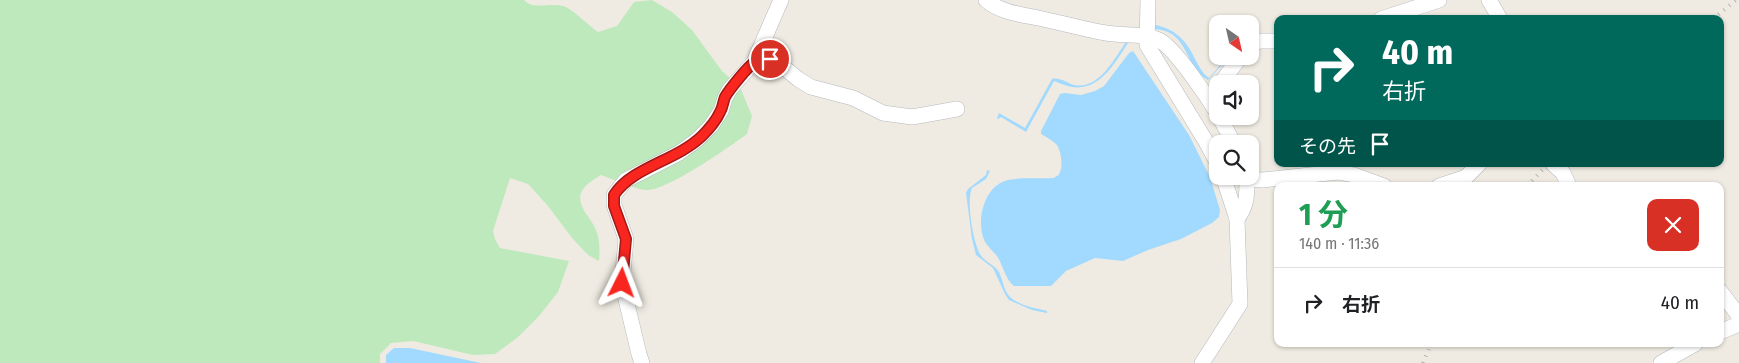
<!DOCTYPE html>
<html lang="ja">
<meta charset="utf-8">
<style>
:root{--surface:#fff;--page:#f6f6f6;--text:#202124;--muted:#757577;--line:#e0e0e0}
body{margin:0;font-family:"Fira Sans Condensed","Noto Sans JP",sans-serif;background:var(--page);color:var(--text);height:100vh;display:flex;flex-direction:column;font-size:19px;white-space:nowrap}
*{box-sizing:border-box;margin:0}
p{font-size:16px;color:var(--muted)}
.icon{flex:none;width:28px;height:28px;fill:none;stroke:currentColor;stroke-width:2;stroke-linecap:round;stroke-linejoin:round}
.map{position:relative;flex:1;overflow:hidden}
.details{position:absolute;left:1274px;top:182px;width:450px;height:165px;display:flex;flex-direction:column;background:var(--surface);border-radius:10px;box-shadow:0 1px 4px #0004}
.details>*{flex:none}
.guide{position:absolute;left:1274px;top:15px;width:450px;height:152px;border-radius:10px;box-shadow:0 1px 4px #0004;background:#00695c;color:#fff;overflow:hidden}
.needle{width:32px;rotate:146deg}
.tools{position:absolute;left:1209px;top:15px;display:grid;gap:10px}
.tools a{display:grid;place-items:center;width:50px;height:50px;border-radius:10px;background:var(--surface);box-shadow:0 1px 4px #0004;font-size:25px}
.pin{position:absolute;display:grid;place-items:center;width:42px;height:42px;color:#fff;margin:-21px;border:2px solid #fff;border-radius:50%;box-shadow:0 1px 5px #0007}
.me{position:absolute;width:55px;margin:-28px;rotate:3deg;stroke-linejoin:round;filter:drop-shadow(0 0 4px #0008)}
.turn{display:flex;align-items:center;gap:18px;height:105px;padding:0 25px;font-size:22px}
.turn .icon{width:65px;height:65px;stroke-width:2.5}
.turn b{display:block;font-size:35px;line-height:42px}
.then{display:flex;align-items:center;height:48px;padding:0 25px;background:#0003;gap:10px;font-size:19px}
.round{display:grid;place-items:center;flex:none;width:52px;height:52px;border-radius:10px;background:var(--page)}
.summary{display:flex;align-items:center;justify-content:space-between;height:85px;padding:0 25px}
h1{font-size:30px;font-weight:700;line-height:38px;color:#1e9e55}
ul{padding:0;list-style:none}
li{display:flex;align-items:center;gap:15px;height:70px;padding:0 25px;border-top:1px solid var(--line)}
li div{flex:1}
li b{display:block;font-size:19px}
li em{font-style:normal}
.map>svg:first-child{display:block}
.green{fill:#bee9bc}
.water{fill:#a2daff}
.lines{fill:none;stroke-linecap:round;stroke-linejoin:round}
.minor-casing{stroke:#b5b9be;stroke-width:16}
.minor{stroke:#fff;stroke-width:15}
.rail{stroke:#b4b5b5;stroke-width:4;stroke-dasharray:1 6;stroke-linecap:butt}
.route-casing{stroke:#a11914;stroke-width:12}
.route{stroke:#f8261f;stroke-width:9}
</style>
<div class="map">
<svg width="1739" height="363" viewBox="0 0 1739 363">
<rect width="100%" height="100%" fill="#efebe2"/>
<path class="green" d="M 0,0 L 524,0 C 533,11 553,1 566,7 C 577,13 588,25 598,32 L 617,26 L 634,2 L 652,0 L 672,12 L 692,30 L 722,71 L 740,87 L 752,116 L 747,134 C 729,147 666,192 645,190 C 634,189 613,179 601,175 C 590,182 575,190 582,206 C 584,213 591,219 594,226 C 600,237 600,249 599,261 L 588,255 L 572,238 L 548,206 L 528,184 L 510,178 L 493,231 L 495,239 L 500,248 L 569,261 L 558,292 L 539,316 L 517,338 L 495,354 L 473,355 L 413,341 L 391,343 L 380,354 L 380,363 L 0,363 Z"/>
<g class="water">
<path d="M 1150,24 C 1173,27 1186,39 1195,59 C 1199,66 1202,73 1209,78 L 1228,56 L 1230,56 L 1208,80 C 1183,66 1190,30 1153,29 Z"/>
<path d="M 1126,42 L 1128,43 C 1115,63 1100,91 1072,87 C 1066,86 1060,83 1054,81 L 1026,132 L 1001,117 L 998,119 L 997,118 L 999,113 L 1025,128 L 1052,79 C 1059,77 1067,83 1074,85 C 1099,90 1114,59 1126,42 Z"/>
<path d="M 1133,51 L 1189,135 L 1210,177 L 1220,210 L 1219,217 L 1212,223 L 1181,239 L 1148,250 L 1123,261 L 1095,258 L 1066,271 L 1051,286 L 1014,286 C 1005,279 1003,265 997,256 C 993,251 988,247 985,242 C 975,222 984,185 1008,180 C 1022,177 1039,179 1054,178 C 1056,176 1059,176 1060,172 C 1063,165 1061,149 1056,144 C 1052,140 1046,137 1041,134 L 1041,131 L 1060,94 L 1065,93 L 1081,95 L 1095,91 L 1104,86 L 1129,53 Z"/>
<path d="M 987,170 L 990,171 L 986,179 L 972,188 C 966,200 973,242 980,254 C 984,262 994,264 999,272 C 1003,280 1004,292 1010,297 C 1020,306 1034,308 1047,311 L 1047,313 L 1032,310 L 1009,300 L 1005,294 L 993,268 L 976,255 L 972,239 L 966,193 L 968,189 L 986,175 Z"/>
<polygon points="394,348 410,348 481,363 386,363 386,355"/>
</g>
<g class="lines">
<defs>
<g id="minor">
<path d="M 986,0 C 1002,14 1027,15 1047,20 C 1067,24 1086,30 1106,33 C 1123,36 1144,33 1159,40 C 1175,48 1208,98 1218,114"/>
<polyline points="1148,0 1147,45 1205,140 1218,164"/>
<polyline points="1489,0 1500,19"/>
<polyline points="1381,19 1439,0"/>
<polyline points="1250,47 1258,41 1278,41"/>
<polyline points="754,62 770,59 781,65 798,79 811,87 853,98 883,113 912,117 957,109"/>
<polyline points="1220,84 1241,56"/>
<polyline points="1219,116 1234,144"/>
<polyline points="1553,164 1563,173 1569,186"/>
<polyline points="1223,176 1237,219"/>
<polyline points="1246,176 1247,179 1263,180 1338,172 1354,175 1384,186"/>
<polyline points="1439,186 1466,177 1479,164"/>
<polyline points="1720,291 1739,316"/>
<polyline points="1720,332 1739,324"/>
<polyline points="642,363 639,354 622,283 626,239 614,205 614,195 626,180 679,153 697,140 711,126 721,111 725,98 730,89 754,62 781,0"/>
<path d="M 1202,363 L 1240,304 L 1237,219 C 1247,206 1247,195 1247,179"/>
<polyline points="1661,363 1695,344"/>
</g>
</defs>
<use href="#minor" class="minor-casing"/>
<use href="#minor" class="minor"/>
<g class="rail">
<polyline points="1713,19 1736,0"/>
<polyline points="1527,186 1548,164"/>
<polyline points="1423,363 1431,344"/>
</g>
</g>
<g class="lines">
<defs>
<path id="route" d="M 622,283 L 626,239 L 614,206 L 614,195 C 632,167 676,161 702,136 C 709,129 716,121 720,112 C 723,107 723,102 725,97 C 729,90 748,66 755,62 C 758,60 765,60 770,59"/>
</defs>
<use href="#route" class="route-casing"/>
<use href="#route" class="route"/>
</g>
</svg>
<div class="tools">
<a><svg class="needle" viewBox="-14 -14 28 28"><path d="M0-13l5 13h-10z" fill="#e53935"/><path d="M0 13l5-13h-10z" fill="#757577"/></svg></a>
<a><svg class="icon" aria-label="sound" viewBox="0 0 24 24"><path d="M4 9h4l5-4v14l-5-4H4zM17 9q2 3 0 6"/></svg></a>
<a><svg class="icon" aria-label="search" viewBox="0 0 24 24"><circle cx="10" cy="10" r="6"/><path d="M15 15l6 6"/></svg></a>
</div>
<div class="pin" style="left:770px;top:59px;background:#d93025"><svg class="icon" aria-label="arrive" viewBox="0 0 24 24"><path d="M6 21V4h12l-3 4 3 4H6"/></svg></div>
<svg class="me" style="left:622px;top:283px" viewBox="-20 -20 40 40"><path d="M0-17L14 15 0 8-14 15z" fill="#f8261f" stroke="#fff" stroke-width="4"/></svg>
<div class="guide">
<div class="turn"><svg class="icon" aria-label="right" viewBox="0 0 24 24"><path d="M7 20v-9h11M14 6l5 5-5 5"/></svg><div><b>40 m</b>右折</div></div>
<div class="then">その先<svg class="icon" aria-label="arrive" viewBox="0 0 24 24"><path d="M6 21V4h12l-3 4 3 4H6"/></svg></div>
</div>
<section class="details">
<div class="summary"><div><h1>1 分</h1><p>140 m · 11:36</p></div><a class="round" style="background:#d93025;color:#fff"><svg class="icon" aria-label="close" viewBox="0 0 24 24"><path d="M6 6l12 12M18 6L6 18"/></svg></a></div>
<ul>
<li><svg class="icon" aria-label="right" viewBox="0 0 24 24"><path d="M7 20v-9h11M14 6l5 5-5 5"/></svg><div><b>右折</b></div><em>40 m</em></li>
</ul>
</section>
</div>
